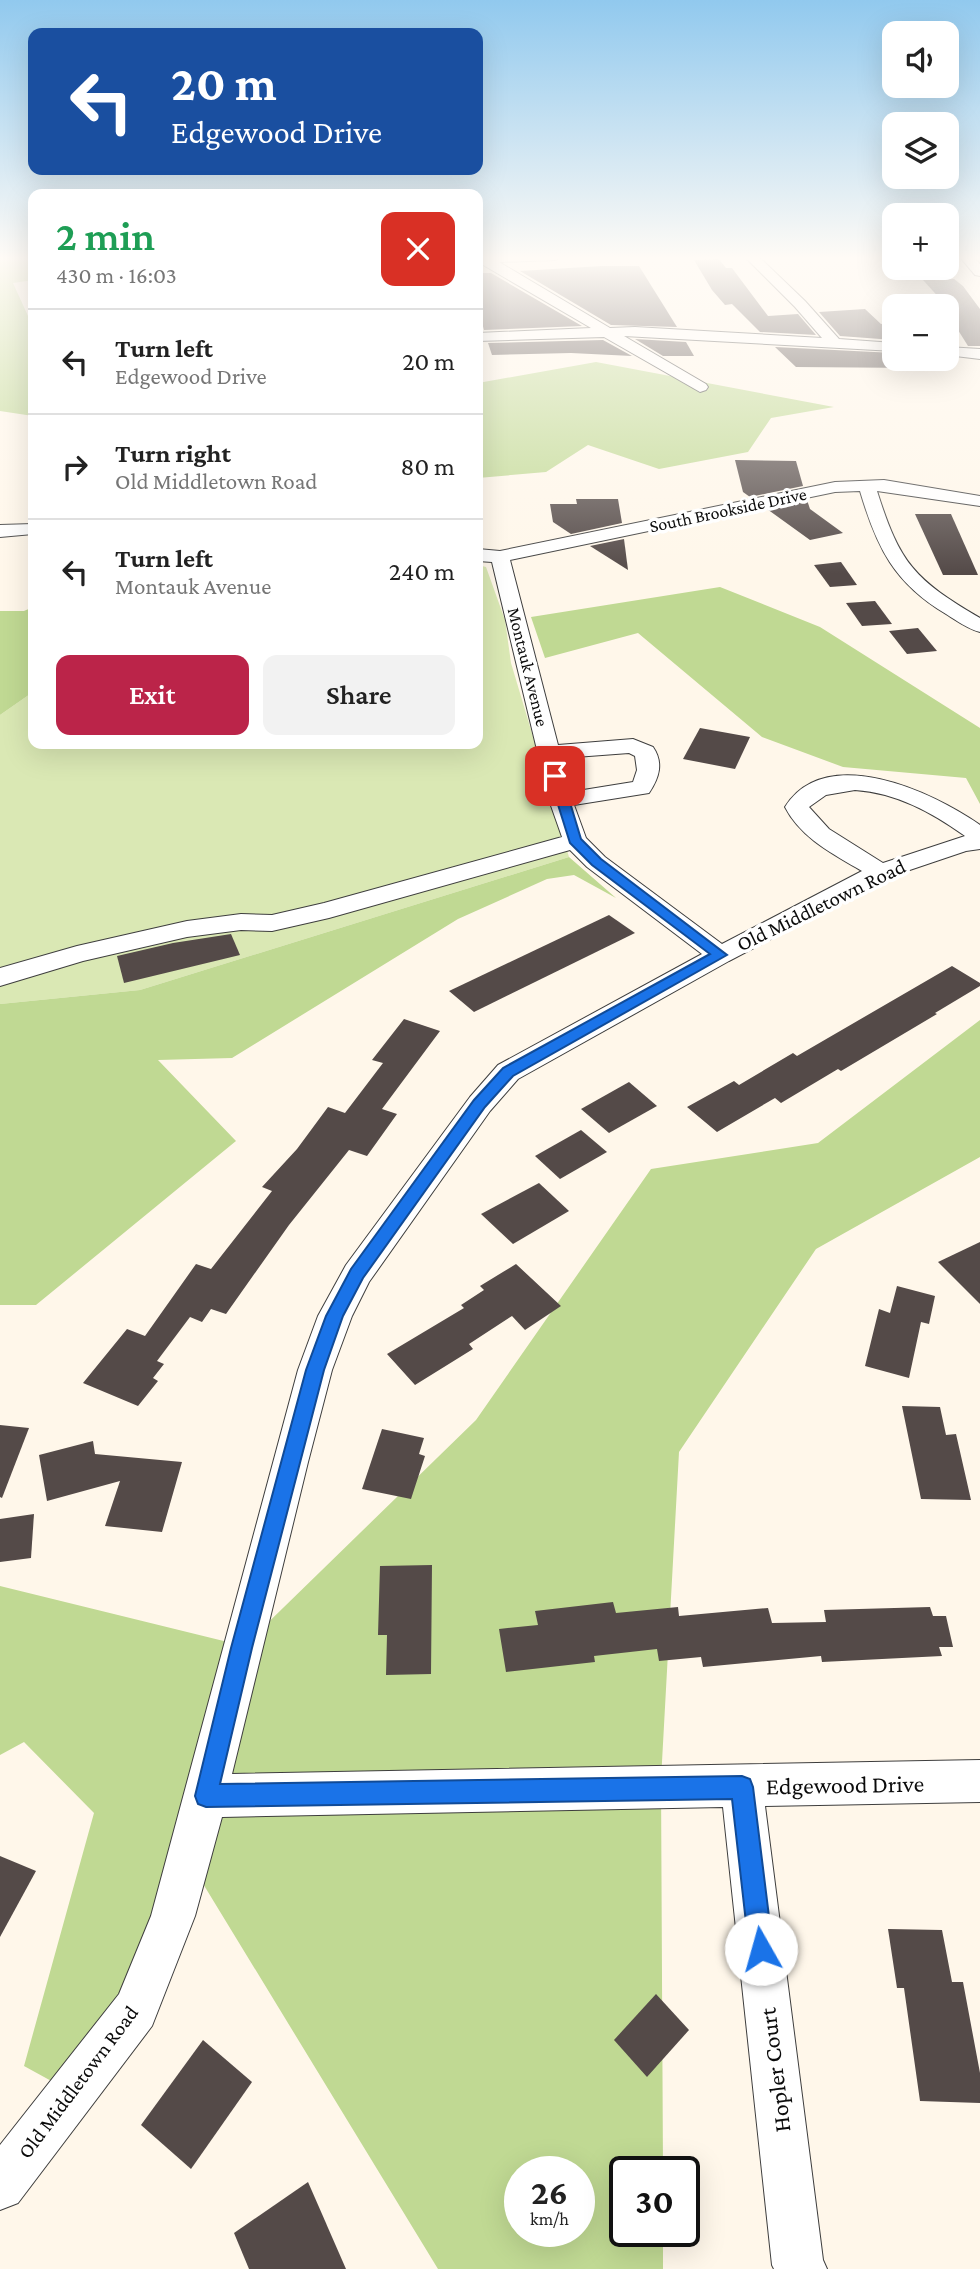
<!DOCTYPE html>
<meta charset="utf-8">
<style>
:root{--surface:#fff;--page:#f2f2f2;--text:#222;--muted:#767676;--line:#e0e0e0;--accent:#bb2449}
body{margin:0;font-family:"Crimson Pro",serif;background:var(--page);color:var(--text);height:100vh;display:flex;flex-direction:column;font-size:26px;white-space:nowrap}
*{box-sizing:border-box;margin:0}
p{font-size:23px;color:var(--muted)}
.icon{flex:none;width:38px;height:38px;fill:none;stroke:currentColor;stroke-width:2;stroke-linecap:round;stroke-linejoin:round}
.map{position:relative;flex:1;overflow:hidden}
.sheet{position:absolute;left:28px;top:189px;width:455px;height:560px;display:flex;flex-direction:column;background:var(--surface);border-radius:14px;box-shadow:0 7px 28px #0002}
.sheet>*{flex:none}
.guide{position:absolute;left:28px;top:28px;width:455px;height:147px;border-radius:14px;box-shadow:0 7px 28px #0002;background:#1a4fa0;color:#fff;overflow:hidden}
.buttons{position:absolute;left:882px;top:21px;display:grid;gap:14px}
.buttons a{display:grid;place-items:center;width:77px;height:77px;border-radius:14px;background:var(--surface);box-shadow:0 7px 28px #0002;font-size:35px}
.speed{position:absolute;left:504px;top:2156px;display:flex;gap:14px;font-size:35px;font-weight:700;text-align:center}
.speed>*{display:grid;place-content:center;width:91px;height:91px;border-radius:50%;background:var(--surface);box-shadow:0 7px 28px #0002;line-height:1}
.speed small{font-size:18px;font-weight:400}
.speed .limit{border:4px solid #111;border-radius:10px;background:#fff;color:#111}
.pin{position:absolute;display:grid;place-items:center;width:60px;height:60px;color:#fff;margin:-30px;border-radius:14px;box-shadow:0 4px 10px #0006}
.me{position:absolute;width:77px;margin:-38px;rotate:353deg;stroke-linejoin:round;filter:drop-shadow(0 0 5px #0008)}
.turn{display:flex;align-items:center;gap:24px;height:147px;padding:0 28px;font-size:32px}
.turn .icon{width:91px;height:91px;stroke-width:2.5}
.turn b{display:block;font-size:49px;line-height:60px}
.round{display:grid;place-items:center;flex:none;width:74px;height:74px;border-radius:14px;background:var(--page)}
.head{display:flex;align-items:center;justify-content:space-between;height:119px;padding:0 28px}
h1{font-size:42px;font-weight:600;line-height:52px;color:#1e9e55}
.button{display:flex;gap:14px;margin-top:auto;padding:14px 28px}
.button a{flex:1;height:80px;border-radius:14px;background:var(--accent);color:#fff;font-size:28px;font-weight:600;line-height:80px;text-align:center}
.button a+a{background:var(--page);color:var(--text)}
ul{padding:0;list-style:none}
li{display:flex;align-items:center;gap:21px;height:105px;padding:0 28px;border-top:2px solid var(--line)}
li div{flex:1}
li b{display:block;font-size:26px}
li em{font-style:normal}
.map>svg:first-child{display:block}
.green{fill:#dae8b4}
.forest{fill:#c0d993;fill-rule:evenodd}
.building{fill:#544a48}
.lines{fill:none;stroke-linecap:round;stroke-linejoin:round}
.minor-casing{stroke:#3e3e3e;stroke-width:2}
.minor{fill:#fff;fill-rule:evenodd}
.route{fill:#1a73e8;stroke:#114b97;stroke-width:2}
.labels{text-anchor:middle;stroke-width:7;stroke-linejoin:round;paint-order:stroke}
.far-street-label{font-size:18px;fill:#0b0b0b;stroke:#fff}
.street-label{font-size:21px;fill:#0b0b0b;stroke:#fff}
.near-street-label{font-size:24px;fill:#0b0b0b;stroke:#fff}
</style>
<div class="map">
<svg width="980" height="2269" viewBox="0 0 980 2269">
<rect width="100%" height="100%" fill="#fff7ea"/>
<polygon class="green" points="478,565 486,567 505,620 511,663 569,857 140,990 0,1004 0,715 33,692 33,744 478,744"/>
<g class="forest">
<polygon points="0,256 24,256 33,263 33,280 13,283 33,327 33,416 0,411"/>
<polygon points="596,362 834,407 771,418 748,452 659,469 588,445 546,472 478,478 478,383"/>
<polygon points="720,587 820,627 980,728 980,804 966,778 843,767 762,737 638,633 545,658 531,617"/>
<polygon points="33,607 33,692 0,715 0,611 24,611"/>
<polygon points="569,857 616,898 574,875 547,879 458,919 232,1058 158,1060 236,1141 36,1305 0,1305 0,1004 140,990"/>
<path d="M 980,1020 L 980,1157 L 816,1249 L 679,1452 L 661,1780 L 663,2172 L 625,2172 L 625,2231 L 663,2231 L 663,2269 L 438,2269 L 194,1869 L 75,2094 L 24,2066 L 94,1813 L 24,1742 L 0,1755 L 0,1586 L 244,1646 L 476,1420 L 651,1169 L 818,1143 ZM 520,2172 L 579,2172 L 579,2231 L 520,2231 Z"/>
</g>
<g class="building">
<polygon points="719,259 726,268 732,268 768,316 798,314 816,335 760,332 732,304 725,305 712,290 694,260"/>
<polygon points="602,266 639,266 677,327 611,325 520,271"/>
<polygon points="478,273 491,273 582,326 484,330 478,309"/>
<polygon points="954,279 963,286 980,309 980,346 968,346 948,314 953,313 923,280"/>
<polygon points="865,309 881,324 894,322 894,340 840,336 819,312"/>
<polygon points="635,339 686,342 694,356 663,356"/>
<polygon points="603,340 632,356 571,353 492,355 488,343"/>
<polygon points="775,347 894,353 894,359 909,359 919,368 796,367"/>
<polygon points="735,460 796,461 803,486 750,497 743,492"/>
<polygon points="576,499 618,499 622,523 571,534 553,522 550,504 577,504"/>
<polygon points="807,500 810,509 843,533 810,540 767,509"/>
<polygon points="915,514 951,514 978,575 943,575"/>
<polygon points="624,539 628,570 590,546"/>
<polygon points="841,562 857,585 830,587 814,565"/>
<polygon points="875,601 892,624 862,626 846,603"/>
<polygon points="918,628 937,651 907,654 889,631"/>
<polygon points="700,728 750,737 735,769 683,759"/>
<polygon points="609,915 635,933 474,1012 449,991"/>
<polygon points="231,934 240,955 124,983 117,956 173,943"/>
<polygon points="952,966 980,983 980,986 935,1013 937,1014 841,1071 838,1069 781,1103 775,1098 717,1132 687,1107 734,1081 739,1085 793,1053 797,1056"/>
<polygon points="404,1019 440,1031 382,1109 397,1114 367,1156 349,1150 289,1225 226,1314 211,1309 202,1322 190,1317 157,1361 164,1364 153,1378 158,1381 138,1406 83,1383 127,1329 145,1336 196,1264 211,1269 272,1191 262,1187 297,1149 328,1107 345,1113 383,1063 372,1060"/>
<polygon points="629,1082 657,1106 609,1133 581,1109"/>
<polygon points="581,1130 607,1152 560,1179 535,1156"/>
<polygon points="539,1183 569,1211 513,1244 481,1214"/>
<polygon points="980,1242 980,1304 938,1262"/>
<polygon points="516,1264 561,1306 525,1330 512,1316 469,1344 473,1349 415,1385 387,1354 464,1308 461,1305 484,1290 480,1286"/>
<polygon points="897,1286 935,1296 929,1324 921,1322 909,1378 865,1366 879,1309 890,1313"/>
<polygon points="902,1406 940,1407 946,1435 956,1434 971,1500 921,1499"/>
<polygon points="0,1425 29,1428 2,1498 0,1497"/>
<polygon points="382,1429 424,1438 419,1454 425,1456 411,1499 362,1489"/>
<polygon points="93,1441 95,1454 182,1462 162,1532 105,1526 120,1481 47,1501 39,1455"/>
<polygon points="34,1514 31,1558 0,1562 0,1519"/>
<polygon points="432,1565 431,1674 386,1675 387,1635 378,1635 380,1566"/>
<polygon points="613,1602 616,1613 678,1607 679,1616 768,1608 772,1623 826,1622 824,1610 930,1607 933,1616 946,1616 953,1647 939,1647 942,1656 822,1662 821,1656 703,1667 701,1657 659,1661 657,1649 594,1656 595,1662 506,1672 499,1629 538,1625 535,1611"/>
<polygon points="0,1856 36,1871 0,1937"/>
<polygon points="888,1929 942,1930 952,1982 963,1982 980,2073 980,2103 920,2101 904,1988 897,1988"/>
<polygon points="656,1994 689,2030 647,2077 614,2040"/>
<polygon points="203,2040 252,2082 191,2169 141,2125"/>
<polygon points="308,2182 346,2269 249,2269 234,2233"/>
</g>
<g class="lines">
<defs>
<g id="minor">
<polygon points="478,256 562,256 556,260 499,262 610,328 635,327 822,338 795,307 744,256 758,256 805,301 839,339 894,343 894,351 624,336 706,384 708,387 706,390 700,392 604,337 478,341 478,333 591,328 478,262"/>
<polygon points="959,256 973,256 980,264 980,276 975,275"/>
<polygon points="947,347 980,349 980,359 947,355"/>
<path d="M 884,480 L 980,496 L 980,506 L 877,491 C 900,564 914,579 980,618 L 980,632 C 968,629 957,621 946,614 C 894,583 877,548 860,491 L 835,492 L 510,560 L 558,745 L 633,739 L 653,747 C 664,763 659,778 649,793 L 574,805 L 586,838 L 605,857 L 722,944 L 862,871 C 833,854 801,838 785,807 C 826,742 933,792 980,825 L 980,849 L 966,851 L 889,877 L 729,961 L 518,1079 L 490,1111 L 369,1282 L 352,1316 L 332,1370 L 308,1462 L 232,1774 L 980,1760 L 980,1802 L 765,1806 L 823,2260 L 827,2269 L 774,2269 L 772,2265 L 723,1807 L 222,1817 L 195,1916 L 152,2026 L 18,2203 L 0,2210 L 0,2145 L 119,1994 L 151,1916 L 298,1370 L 318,1316 L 346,1265 L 470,1097 L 498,1065 L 702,954 L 587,867 L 570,850 L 329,918 L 272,931 L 241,930 L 187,937 L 83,961 L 0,986 L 0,968 L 77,946 L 187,921 L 241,914 L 272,915 L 324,903 L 562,837 L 549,800 L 492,562 L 478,561 L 478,549 L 500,551 L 835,482 ZM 629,753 L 635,756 L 637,770 L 633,782 L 571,792 L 562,758 ZM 855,790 C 897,793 931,812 965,836 L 883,863 L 829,829 L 809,807 L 826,795 Z"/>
<polygon points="33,524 33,534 0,537 0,525"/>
</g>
</defs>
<use href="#minor" class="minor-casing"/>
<use href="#minor" class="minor"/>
</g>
<linearGradient id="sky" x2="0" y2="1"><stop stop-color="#91c9ee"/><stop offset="0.45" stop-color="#fffbf6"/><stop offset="1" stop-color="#fffbf6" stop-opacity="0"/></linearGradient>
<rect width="980" height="574" fill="url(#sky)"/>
<polygon class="route" points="555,772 562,776 581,839 601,859 727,955 513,1076 485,1107 363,1278 343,1316 324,1370 252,1648 220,1784 742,1776 750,1779 753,1787 773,1949 769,1958 761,1961 752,1958 749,1949 732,1799 206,1807 198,1804 195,1796 231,1648 306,1370 326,1316 351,1269 474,1100 503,1068 710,954 592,865 570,843 549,776"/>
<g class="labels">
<g class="far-street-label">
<text transform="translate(728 510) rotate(-12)" y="6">South Brookside Drive</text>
<text transform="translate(528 667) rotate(76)" y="6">Montauk Avenue</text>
</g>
<g class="street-label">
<text transform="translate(821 905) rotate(-26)" y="7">Old Middletown Road</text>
<text transform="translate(78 2082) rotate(-53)" y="7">Old Middletown Road</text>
</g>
<g class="near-street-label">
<text transform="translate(845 1785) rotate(-1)" y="8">Edgewood Drive</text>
<text transform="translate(775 2070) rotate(-97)" y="8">Hopler Court</text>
</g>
</g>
</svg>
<div class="buttons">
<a><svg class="icon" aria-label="sound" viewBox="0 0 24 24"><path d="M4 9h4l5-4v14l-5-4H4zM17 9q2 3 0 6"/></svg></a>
<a><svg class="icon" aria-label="layers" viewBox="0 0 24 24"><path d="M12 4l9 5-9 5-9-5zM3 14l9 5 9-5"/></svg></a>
<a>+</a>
<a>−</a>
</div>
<div class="speed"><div>26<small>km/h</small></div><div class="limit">30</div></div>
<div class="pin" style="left:555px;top:776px;background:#d93025"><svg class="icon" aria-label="arrive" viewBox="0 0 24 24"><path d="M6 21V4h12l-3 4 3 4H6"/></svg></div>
<svg class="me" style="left:761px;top:1949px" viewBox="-20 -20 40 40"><circle r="19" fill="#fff"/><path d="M0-13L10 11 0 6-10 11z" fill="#1a73e8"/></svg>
<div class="guide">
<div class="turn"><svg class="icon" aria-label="left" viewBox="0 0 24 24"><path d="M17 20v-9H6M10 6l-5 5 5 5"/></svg><div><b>20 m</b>Edgewood Drive</div></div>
</div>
<section class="sheet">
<div class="head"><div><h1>2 min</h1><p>430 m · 16:03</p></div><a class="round" style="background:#d93025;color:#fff"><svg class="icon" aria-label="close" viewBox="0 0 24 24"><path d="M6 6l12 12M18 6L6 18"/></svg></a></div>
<ul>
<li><svg class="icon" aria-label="left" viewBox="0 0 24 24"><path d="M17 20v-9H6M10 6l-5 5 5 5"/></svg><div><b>Turn left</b><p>Edgewood Drive</p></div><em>20 m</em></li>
<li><svg class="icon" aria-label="right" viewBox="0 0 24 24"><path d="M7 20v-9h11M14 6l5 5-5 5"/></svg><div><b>Turn right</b><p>Old Middletown Road</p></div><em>80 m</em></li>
<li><svg class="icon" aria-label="left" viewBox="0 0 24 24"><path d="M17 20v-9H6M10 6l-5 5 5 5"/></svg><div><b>Turn left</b><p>Montauk Avenue</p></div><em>240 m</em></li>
</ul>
<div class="button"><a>Exit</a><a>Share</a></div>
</section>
</div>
